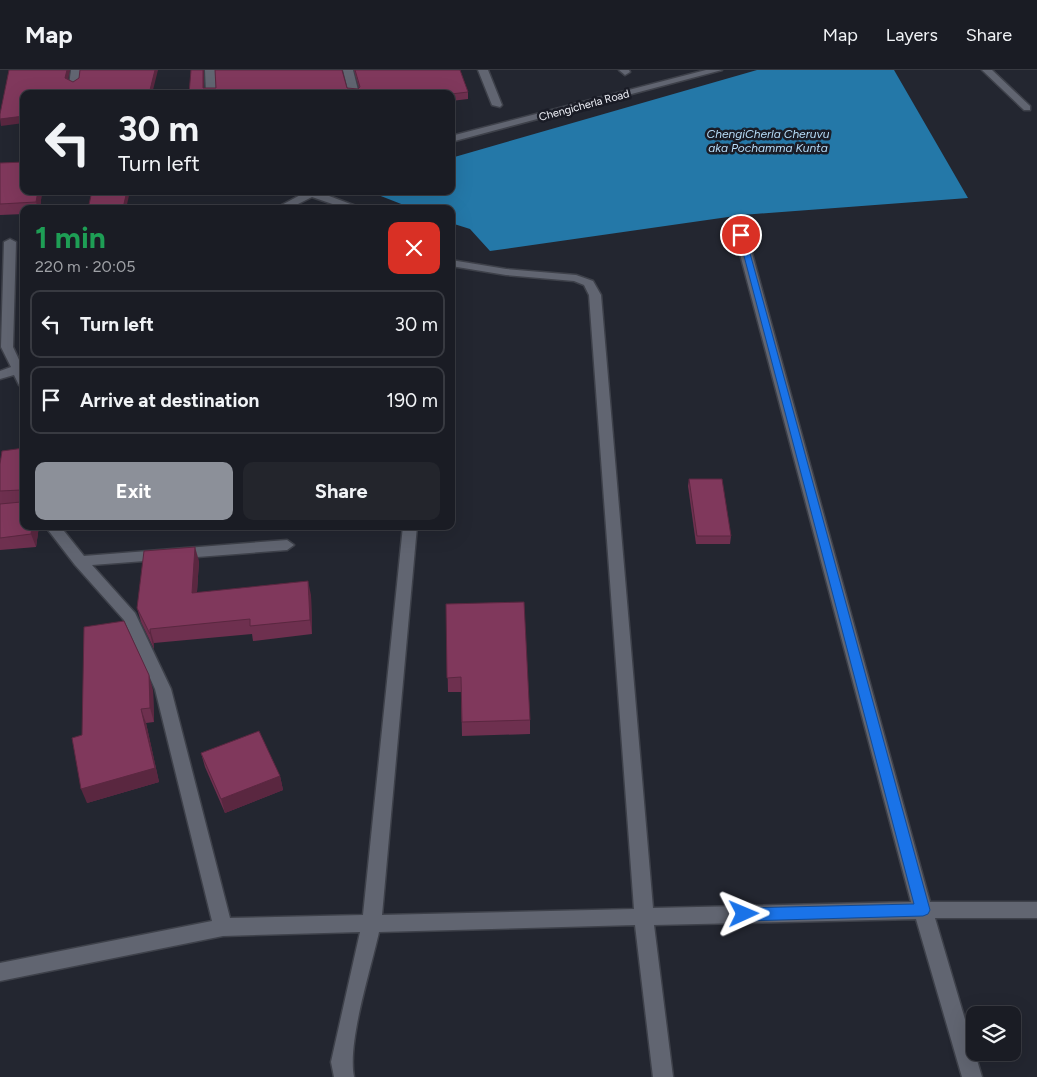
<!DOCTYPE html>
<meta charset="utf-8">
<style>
:root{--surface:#1a1c24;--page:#23252c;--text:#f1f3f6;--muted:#9fa1a6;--line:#383a41;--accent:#8c9099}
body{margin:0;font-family:Figtree,sans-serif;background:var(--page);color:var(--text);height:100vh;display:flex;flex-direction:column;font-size:19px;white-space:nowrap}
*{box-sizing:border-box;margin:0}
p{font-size:16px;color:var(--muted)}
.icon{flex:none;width:28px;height:28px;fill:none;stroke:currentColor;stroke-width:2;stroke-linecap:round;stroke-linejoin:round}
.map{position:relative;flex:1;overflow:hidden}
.details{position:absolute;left:20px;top:135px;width:435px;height:325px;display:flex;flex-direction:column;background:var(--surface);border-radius:10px;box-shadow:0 5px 20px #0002,0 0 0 1px var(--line)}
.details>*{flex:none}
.hud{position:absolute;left:20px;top:20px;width:435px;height:105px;border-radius:10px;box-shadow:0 5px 20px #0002,0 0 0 1px var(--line);background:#1a1c24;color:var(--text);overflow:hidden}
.tools{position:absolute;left:966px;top:936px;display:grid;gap:10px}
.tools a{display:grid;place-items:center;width:55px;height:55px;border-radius:10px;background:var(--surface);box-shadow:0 5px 20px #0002,0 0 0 1px var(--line);font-size:25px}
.pin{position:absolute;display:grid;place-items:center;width:42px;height:42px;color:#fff;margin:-21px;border:2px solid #fff;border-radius:50%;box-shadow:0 1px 5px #0007}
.me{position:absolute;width:55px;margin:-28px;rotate:89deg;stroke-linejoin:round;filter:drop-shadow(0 0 4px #0008)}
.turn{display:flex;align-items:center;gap:18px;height:105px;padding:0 15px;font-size:22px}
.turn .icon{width:65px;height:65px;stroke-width:2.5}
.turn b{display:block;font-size:35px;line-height:42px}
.round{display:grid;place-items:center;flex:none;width:52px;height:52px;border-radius:10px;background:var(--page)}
.headline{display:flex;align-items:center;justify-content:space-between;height:85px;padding:0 15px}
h1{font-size:30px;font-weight:700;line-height:38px;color:#1e9e55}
.cta{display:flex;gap:10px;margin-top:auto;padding:10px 15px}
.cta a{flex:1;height:58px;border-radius:10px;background:var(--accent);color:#fff;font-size:20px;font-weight:700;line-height:58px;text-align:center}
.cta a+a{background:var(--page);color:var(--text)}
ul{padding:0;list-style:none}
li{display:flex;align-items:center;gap:15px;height:68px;margin:0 10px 8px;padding:0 5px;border:2px solid var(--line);border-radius:10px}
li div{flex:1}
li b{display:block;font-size:19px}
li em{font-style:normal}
header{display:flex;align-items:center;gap:30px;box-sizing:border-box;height:70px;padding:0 25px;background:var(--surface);border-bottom:1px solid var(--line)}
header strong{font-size:24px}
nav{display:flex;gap:28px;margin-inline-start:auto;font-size:18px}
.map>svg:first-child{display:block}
.water{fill:#2478a8}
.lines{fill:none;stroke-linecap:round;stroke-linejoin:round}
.street-casing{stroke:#3e414a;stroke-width:3}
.street{fill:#616571;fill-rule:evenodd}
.wall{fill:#6e304f}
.shaded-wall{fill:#5a2740}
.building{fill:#80385c;stroke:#5a2740}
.route{fill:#1a73e8;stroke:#114b97}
.labels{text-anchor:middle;stroke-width:5;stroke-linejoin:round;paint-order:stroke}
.far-street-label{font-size:11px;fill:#f0f2f9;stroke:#1a1c26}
.far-water-label{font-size:12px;font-style:italic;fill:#b8defa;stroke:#1a1c26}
</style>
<header>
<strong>Map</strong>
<nav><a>Map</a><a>Layers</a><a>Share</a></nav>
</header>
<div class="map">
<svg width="1037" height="1007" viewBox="0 0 1037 1007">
<rect width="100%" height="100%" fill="#232630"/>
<polygon class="water" points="757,0 894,0 968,128 742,145 490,181 470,159 451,153 451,139 414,139 368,121 451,121 451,88"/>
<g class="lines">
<defs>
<g id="street">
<polygon points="71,0 81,0 79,15 74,18 69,15"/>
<polygon points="205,0 215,0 216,24 206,24"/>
<polygon points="343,0 353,0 359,24 349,24"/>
<polygon points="478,0 488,0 502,35 500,37 492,35"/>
<polygon points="619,0 629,0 630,2 625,5"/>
<polygon points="706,0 722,0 451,72 451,66"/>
<polygon points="982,0 992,0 1030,36 1030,40 1024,40"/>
<polygon points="308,121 322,121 321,123 364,139 347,139 312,127 288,139 274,139"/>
<path d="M 741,162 L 747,165 L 930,832 L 1037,832 L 1037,848 L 935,848 L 982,1007 L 962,1007 L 916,849 L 654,855 L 673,1007 L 653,1007 L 635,855 L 379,862 C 371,899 347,972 354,1007 L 334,1007 L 331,992 L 360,862 L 223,866 L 0,911 L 0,893 L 212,851 L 155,619 L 124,550 L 75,495 L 45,456 L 60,456 L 84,486 L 287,470 L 294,475 L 287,480 L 92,495 L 135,543 L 171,619 L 230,848 L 363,845 L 403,456 L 417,456 L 382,845 L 634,839 L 589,225 L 584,215 L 574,211 L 506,205 L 451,196 L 451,190 L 506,199 L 576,205 L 593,211 L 601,225 L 653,838 L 911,832 L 735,165 Z"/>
<polygon points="10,169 16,172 13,277 21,294 24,293 24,316 19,315 14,305 0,309 0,301 11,297 1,277 4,172"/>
</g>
</defs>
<use href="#street" class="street-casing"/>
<use href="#street" class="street"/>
</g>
<g class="wall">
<polygon points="204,0 204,18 358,19 359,18 354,0 460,0 468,22 468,29 451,31 451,24 189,24"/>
<polygon points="0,93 42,121 40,139 24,139 24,144 0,145"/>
<polygon points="2,381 39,456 36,477 0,480 0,394"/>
<polygon points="689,409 731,466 730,474 696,474 688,416"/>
<polygon points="199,491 197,522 311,525 312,564 253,571 252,564 154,573 154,579 141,552 137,538"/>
<polygon points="446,534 530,650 530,664 462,666 461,622 448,622"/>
<polygon points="153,620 154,652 146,653 159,712 87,733 82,665"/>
<polygon points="201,683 280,706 283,720 225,743 205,697"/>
</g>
<g class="shaded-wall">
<polygon points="67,0 70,0 67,15 65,8"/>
<polygon points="155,0 158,0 152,24 149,24"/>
<polygon points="203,0 204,0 204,24 203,18"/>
<polygon points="24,46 24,53 1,56 0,49"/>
<polygon points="38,121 42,121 40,139 38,139 36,132"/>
<polygon points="127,121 130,121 126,139 123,139"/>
<polygon points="32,456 39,456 36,477 31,464"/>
<polygon points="195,477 199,491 196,537 192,523"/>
<polygon points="308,511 311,525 312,564 310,550"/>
<polygon points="150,559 154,573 154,579 150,564"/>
<polygon points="149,605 153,620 154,652 150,638"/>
<polygon points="141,639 146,653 159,712 87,733 81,719"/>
<polygon points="280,706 283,720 225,743 221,729"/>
</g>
<g class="building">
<polygon points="9,0 67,0 65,8 73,12 79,8 80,0 155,0 149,24 24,24 24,46 0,49 0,44"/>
<polygon points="191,0 203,0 203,18 216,18 215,0 342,0 347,18 358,19 360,17 355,0 460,0 468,22 451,24 189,24"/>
<polygon points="24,92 24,121 38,121 36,132 0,134 0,93"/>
<polygon points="92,121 127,121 123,138 88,139"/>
<polygon points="24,378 24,456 32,456 31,464 0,468 0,434 21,432 21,420 0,421 0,394 2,381"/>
<polygon points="689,409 722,409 731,466 697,466"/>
<polygon points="195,477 192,523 308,511 310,550 250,556 250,549 150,559 150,564 137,538 144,481"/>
<polygon points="524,532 530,650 462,652 461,607 447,608 446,534"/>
<polygon points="124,551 149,605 150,638 141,639 155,698 81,719 72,668 82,665 84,557"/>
<polygon points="259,661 280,706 221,729 201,683"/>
</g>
<polygon class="route" points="738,163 745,165 930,840 928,844 923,846 744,851 738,849 736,844 738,840 744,838 914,834"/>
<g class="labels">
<g class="far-street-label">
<text transform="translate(584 35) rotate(-15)" y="4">Chengicherla Road</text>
</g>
<g class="far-water-label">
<text x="768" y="68">ChengiCherla Cheruvu<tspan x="768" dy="14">aka Pochamma Kunta</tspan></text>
</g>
</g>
</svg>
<div class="tools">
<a><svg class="icon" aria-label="layers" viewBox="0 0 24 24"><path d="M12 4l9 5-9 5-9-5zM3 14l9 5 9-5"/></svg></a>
</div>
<div class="pin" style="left:741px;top:165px;background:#d93025"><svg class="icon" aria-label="arrive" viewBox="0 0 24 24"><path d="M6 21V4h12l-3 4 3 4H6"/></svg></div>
<svg class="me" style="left:744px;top:844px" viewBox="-20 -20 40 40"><path d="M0-17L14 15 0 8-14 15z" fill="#1a73e8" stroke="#fff" stroke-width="4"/></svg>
<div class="hud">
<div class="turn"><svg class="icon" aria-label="left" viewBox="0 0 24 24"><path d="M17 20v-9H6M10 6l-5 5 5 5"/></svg><div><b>30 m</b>Turn left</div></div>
</div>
<section class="details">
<div class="headline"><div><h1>1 min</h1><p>220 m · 20:05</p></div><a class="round" style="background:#d93025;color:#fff"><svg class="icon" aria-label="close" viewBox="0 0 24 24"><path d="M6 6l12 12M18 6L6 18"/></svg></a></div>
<ul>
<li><svg class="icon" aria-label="left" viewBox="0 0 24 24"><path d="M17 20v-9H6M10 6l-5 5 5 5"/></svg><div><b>Turn left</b></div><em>30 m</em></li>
<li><svg class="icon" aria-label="arrive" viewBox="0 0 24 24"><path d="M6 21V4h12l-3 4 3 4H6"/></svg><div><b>Arrive at destination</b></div><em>190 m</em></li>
</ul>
<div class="cta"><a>Exit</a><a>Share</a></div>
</section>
</div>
